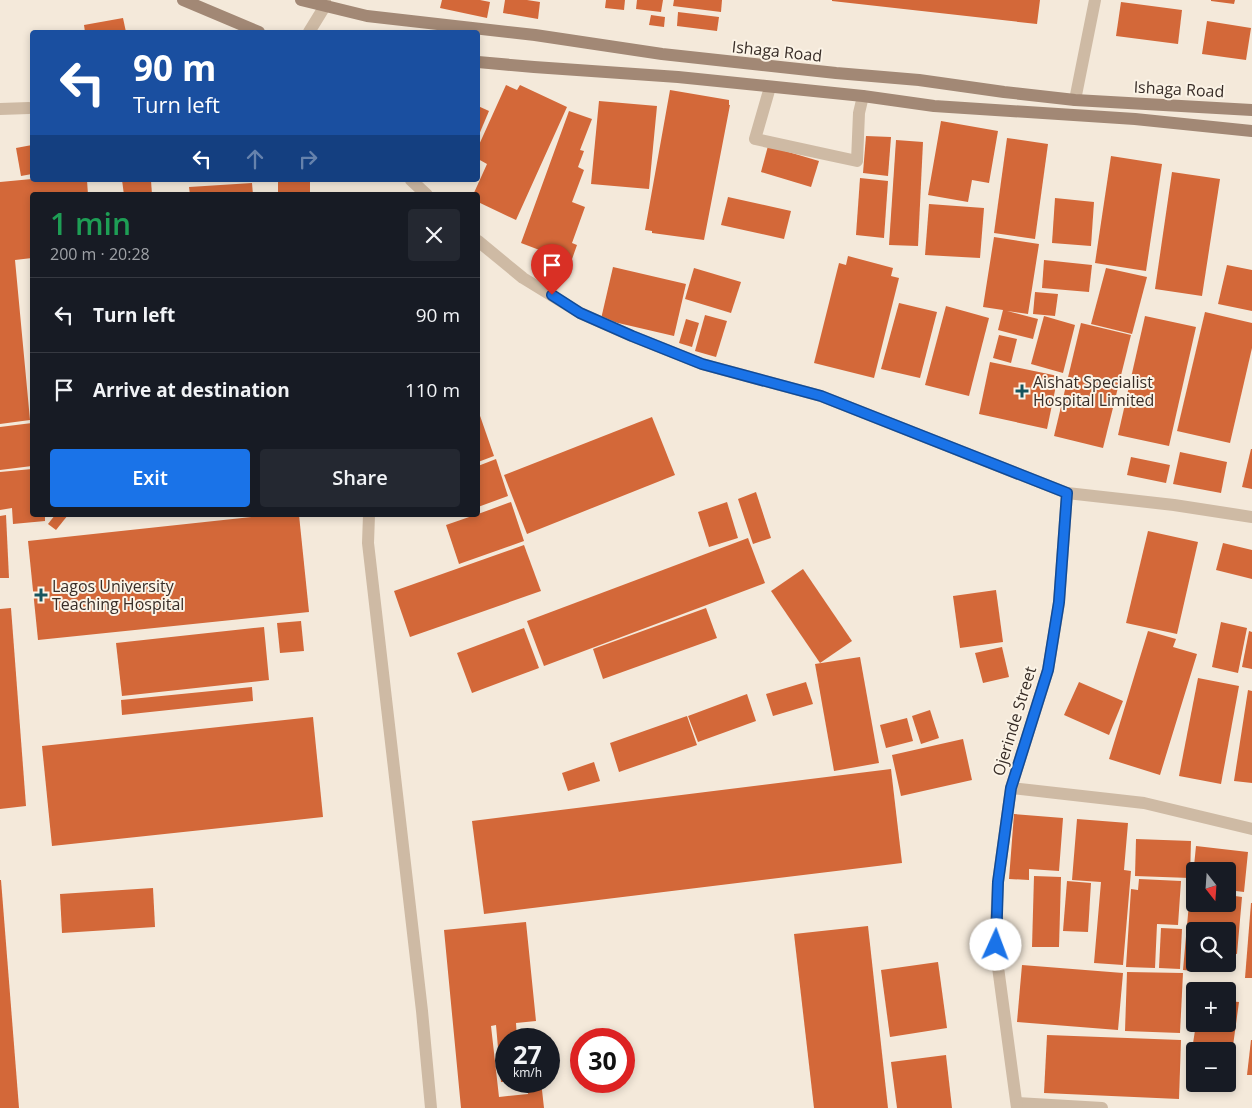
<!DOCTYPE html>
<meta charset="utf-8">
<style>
:root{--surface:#171b24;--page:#242831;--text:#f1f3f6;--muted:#9ea1a6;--line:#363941;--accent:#1a73e8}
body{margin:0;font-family:"Open Sans",sans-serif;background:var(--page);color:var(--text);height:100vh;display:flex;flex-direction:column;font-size:19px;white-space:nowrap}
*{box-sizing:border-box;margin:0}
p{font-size:16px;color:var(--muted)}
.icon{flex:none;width:28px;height:28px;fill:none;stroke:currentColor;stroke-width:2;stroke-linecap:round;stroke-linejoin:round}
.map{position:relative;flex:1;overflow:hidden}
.panel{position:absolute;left:30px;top:192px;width:450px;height:325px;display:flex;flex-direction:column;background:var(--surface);border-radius:5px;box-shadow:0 2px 8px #0003}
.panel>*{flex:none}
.guide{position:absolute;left:30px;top:30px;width:450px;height:152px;border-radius:5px;box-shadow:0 2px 8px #0003;background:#1a4fa0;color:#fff;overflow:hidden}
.needle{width:32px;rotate:163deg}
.controls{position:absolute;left:1186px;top:862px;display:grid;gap:10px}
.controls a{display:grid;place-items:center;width:50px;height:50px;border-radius:5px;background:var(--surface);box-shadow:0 2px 8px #0003;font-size:25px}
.speed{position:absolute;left:495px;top:1028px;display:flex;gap:10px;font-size:25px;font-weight:700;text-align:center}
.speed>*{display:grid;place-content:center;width:65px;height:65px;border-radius:50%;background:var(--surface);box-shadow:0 2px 8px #0003;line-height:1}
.speed small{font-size:12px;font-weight:400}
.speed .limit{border:8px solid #d22;background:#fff;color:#111}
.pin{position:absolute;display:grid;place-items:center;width:42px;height:42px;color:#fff;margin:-51px -21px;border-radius:50% 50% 50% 0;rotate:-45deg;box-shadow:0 0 5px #0007}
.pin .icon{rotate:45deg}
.me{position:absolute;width:55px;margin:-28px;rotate:2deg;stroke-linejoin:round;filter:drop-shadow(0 0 4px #0008)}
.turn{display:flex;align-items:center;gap:18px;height:105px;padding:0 20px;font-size:22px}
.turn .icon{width:65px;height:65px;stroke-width:2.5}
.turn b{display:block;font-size:35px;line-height:42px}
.lanes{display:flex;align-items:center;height:48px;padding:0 20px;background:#0003;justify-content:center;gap:25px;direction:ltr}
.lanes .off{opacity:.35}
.round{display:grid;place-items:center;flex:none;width:52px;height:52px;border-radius:5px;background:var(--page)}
.headline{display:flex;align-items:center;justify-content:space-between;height:85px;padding:0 20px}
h1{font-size:30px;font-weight:600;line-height:38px;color:#1e9e55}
.button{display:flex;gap:10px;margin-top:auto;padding:10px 20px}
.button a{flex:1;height:58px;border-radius:5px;background:var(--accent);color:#fff;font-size:20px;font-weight:600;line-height:58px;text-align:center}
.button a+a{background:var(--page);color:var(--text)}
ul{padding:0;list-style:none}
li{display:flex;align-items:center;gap:15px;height:75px;padding:0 20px;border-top:1px solid var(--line)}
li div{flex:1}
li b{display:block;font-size:19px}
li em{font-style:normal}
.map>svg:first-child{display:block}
.building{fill:#d36839}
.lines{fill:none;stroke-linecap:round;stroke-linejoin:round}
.lane{stroke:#cebaa4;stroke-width:12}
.street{stroke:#cebaa4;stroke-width:12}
.secondary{stroke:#a28875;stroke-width:12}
.route-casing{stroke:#114b97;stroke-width:12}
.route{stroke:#1a73e8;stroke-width:9}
.poi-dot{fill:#17555e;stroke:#fbf3e6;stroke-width:2}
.labels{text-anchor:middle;stroke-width:4;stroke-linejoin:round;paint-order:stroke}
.street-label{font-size:16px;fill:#382d27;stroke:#fbf3e6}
.poi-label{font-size:16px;fill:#382d27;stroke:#fbf3e6;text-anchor:start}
</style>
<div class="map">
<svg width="1252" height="1108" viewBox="0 0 1252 1108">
<rect width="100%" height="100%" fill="#f4e9da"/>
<g class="building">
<polygon points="442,0 480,0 490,2 487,18 440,8"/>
<polygon points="505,0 527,0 540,2 538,19 503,13"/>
<polygon points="606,0 625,0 624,10 605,8"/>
<polygon points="637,0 663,0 661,12 636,9"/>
<polygon points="674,0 722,0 721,12 673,6"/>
<polygon points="832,0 1040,0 1037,24 832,1"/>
<polygon points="1211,0 1235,0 1234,4 1211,1"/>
<polygon points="1121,2 1182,10 1178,44 1116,36"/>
<polygon points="678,12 719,17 717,31 677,26"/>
<polygon points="651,15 665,17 664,27 649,25"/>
<polygon points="123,18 126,32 85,32 84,25"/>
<polygon points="1207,21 1251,28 1246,60 1202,54"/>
<polygon points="506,85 517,90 520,85 567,107 516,220 478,202 478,195 473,195 487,164 478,159 478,147"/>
<polygon points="670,90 729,100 729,105 730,105 704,240 652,233 652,231 645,230"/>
<polygon points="599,101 657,106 649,189 591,184"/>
<polygon points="478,106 489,111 478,137"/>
<polygon points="569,111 592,119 580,150 584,151 578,167 584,170 572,202 585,207 572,243 577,245 571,262 521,243"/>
<polygon points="941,121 998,131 989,183 972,180 968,202 928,195"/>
<polygon points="866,136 891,137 888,176 863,173"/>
<polygon points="1007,138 1048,144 1035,239 994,233"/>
<polygon points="896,140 923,142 918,246 889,245"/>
<polygon points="32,145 32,174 21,176 16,148"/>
<polygon points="768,146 819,161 811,187 761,172"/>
<polygon points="1111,156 1162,164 1146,271 1095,263"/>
<polygon points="1172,172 1220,179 1202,296 1155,289"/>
<polygon points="860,178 888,181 884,238 856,235"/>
<polygon points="32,179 32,180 87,180 88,195 32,195 32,258 15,260 30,420 0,424 0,182"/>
<polygon points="122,180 151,180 152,195 124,195"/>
<polygon points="278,180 310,180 310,192 278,193"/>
<polygon points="252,183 253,195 190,195 189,187"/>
<polygon points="728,197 791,211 784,239 721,225"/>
<polygon points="1055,198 1094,202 1091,246 1052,243"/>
<polygon points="929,204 984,208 980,258 925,255"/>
<polygon points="994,237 1039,244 1028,314 1007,311 1038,319 1033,339 998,330 1003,310 983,307"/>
<polygon points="848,256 893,268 891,276 899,278 874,378 814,363 839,263 846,265"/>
<polygon points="1044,260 1092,265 1089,292 1042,288"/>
<polygon points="1227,265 1252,270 1252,311 1218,304"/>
<polygon points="613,267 686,284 674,336 601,319"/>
<polygon points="694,268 741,282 731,313 685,299"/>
<polygon points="1106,268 1147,277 1132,334 1091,324"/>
<polygon points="1035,292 1058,294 1055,316 1033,314"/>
<polygon points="899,303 937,312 920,378 881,369"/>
<polygon points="946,306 989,318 969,396 925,385"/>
<polygon points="1205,312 1252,323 1252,348 1230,443 1177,431"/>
<polygon points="705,315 727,321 716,357 695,351"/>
<polygon points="1044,316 1075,325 1063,373 1031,364"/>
<polygon points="1145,316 1196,327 1169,446 1118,435"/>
<polygon points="686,319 699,323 692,347 679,343"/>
<polygon points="1081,323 1131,335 1103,448 1054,436"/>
<polygon points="999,335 1017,339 1011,363 993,358"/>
<polygon points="990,362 1058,376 1047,429 979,414"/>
<polygon points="478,410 494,456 478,462"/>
<polygon points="652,417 675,475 527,534 504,475"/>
<polygon points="32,423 32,466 0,470 0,427"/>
<polygon points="1251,449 1252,449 1252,489 1242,487"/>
<polygon points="1180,452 1227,462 1221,493 1173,484"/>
<polygon points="1131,457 1170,465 1166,483 1127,475"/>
<polygon points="496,459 508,496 478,507 478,466"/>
<polygon points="32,469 32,515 45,515 45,521 13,524 12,508 0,510 0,472"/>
<polygon points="756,492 771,538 753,544 738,499"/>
<polygon points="511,502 524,541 459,564 446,525 475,515 478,515 478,514"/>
<polygon points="727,502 738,538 709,547 698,512"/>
<polygon points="6,515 9,578 0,578 0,516"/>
<polygon points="55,515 68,515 56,530 48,524"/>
<polygon points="270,515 299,515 309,612 38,640 28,541"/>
<polygon points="1148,531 1198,542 1177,634 1126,623"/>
<polygon points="748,538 765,583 544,666 527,621"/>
<polygon points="1223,543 1252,550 1252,579 1216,570"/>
<polygon points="524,545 541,591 410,637 394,591"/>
<polygon points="803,569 852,641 820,663 771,591"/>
<polygon points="996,590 1003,642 960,648 953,596"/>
<polygon points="11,608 26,806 0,809 0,609"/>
<polygon points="706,608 717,638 603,679 593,649"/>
<polygon points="301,621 304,651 280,653 277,623"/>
<polygon points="1221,622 1247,628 1238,673 1212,667"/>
<polygon points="264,627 269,680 122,696 116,643"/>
<polygon points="524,628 539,668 472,693 457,653"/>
<polygon points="1148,631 1176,639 1173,647 1197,654 1160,775 1109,759"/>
<polygon points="1249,631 1252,632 1252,669 1242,667"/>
<polygon points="1002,647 1009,677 983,683 975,653"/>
<polygon points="860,657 879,763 834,771 815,664"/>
<polygon points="1198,678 1239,686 1221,784 1179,776"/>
<polygon points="806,682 813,704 773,716 766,694"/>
<polygon points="1079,682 1123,701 1109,735 1064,715"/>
<polygon points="252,687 253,701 122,715 121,700"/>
<polygon points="1248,690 1252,691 1252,783 1234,781"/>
<polygon points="747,694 756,721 698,742 688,716"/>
<polygon points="930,710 939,738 921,744 912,716"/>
<polygon points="687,716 697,745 619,772 610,743"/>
<polygon points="313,717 323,817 52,846 42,746"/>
<polygon points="907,718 913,741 886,748 880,725"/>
<polygon points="963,739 972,780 901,796 892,755"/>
<polygon points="594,762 600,781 568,791 562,773"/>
<polygon points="891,769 902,863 484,914 472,821"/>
<polygon points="1014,814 1063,818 1059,871 1029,869 1029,880 1009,879"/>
<polygon points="1077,819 1128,823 1124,870 1131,871 1123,965 1094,963 1101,882 1072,880"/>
<polygon points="1136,839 1191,841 1190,878 1135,876"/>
<polygon points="1196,846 1248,852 1244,892 1228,890 1228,871 1195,871 1195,886 1192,886"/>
<polygon points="1034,876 1061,877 1059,947 1032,947"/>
<polygon points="1139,879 1181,881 1178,925 1157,924 1155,968 1126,967 1131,889 1138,890"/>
<polygon points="0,880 1,880 19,1108 0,1108"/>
<polygon points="1067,881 1091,883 1088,932 1063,931"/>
<polygon points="153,888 155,927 62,933 60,894"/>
<polygon points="1190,892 1195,893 1195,904 1228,904 1228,895 1242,897 1237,954 1228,953 1228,931 1195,931 1195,964 1206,964 1205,972 1183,970"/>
<polygon points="1251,903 1252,903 1252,978 1245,978"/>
<polygon points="526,922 536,1021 516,1023 517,1039 506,1039 506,1082 501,1082 496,1025 491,1026 499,1097 528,1094 527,1081 541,1081 544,1108 461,1108 444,930"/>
<polygon points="868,926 888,1108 814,1108 794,934"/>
<polygon points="1161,928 1182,929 1180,969 1159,968"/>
<polygon points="938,962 947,1028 890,1037 881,970"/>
<polygon points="1022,965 1123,973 1118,1030 1017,1022"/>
<polygon points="1127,972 1183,973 1180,1033 1125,1031"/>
<polygon points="1228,1001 1239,1002 1229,1075 1228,1075 1228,1051 1195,1051 1195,1070 1189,1069 1196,1024 1228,1024"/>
<polygon points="537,1034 537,1039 523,1039 522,1036"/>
<polygon points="1047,1035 1181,1040 1179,1099 1044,1093"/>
<polygon points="1251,1040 1252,1040 1252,1075 1247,1075"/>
<polygon points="946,1055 952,1108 897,1108 891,1062"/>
</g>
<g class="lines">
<g class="lane">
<polyline points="770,87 755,139 857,161 859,113 863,96"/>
<polyline points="0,109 29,108"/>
<polyline points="369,515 368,543 422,1011 431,1108"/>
</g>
<g class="street">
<polyline points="309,32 325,6 325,0"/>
<polyline points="1075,100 1095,0"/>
<polyline points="411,180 427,195"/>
<polyline points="478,241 523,278 580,313 632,336 702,364 821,396 1067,493 1174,505 1252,517"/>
<polyline points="1011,788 1144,803 1252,829"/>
<polyline points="1017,1103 1102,1108"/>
<polyline points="1017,1108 995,945 998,882 1011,788 1048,670 1059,603 1067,493"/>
</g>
<g class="secondary">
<polyline points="183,0 259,32"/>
<polyline points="301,0 367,16 535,35 662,54 836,73 919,80 1004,92 1075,100 1252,110"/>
<polyline points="478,62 534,67 678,77 863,96 934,106 1135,119 1252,131"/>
</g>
</g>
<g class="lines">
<defs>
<polyline id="route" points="552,295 580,313 632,336 702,364 821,396 1067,493 1059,602 1048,670 1011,788 998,882 996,945"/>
</defs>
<use href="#route" class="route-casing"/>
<use href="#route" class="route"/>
</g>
<g class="poi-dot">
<path d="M1019.5 383.5h5v5h5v5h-5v5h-5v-5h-5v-5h5z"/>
<path d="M38.5 587.5h5v5h5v5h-5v5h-5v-5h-5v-5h5z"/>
</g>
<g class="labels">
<g class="street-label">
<text transform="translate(777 51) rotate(6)" y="6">Ishaga Road</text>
<text transform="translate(1179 89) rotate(3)" y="6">Ishaga Road</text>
<text transform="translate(1014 721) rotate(-73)" y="6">Ojerinde Street</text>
</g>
<g class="poi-label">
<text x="1033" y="388">Aishat Specialist<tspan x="1033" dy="18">Hospital Limited</tspan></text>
<text x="52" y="592">Lagos University<tspan x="52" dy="18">Teaching Hospital</tspan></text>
</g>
</g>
</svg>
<div class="controls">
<a><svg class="needle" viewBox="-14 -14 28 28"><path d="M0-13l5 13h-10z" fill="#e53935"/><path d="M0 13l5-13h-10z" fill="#9ea1a6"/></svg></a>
<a><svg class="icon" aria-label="search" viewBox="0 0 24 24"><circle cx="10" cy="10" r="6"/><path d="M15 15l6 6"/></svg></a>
<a>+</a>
<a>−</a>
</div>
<div class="speed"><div>27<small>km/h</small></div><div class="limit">30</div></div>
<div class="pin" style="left:552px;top:295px;background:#d93025"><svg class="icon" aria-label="arrive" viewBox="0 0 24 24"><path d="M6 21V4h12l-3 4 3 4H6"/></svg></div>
<svg class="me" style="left:996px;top:945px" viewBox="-20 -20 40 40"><circle r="19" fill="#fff"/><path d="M0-13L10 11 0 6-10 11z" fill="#1a73e8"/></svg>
<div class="guide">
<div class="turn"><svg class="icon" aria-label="left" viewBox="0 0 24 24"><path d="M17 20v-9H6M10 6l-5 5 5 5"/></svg><div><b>90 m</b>Turn left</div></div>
<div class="lanes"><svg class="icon" aria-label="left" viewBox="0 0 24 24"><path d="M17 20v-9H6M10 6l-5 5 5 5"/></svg><svg class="icon off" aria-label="ahead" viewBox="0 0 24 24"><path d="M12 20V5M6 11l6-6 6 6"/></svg><svg class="icon off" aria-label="right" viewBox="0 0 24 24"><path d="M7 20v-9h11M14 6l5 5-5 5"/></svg></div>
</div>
<section class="panel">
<div class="headline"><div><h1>1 min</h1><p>200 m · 20:28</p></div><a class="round"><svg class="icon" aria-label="close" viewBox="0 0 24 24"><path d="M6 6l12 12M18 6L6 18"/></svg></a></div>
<ul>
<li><svg class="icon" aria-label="left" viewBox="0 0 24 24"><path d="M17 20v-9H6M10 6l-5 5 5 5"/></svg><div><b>Turn left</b></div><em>90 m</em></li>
<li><svg class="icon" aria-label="arrive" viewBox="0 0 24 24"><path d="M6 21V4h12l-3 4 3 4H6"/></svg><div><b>Arrive at destination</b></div><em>110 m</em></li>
</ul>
<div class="button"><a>Exit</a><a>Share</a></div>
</section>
</div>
